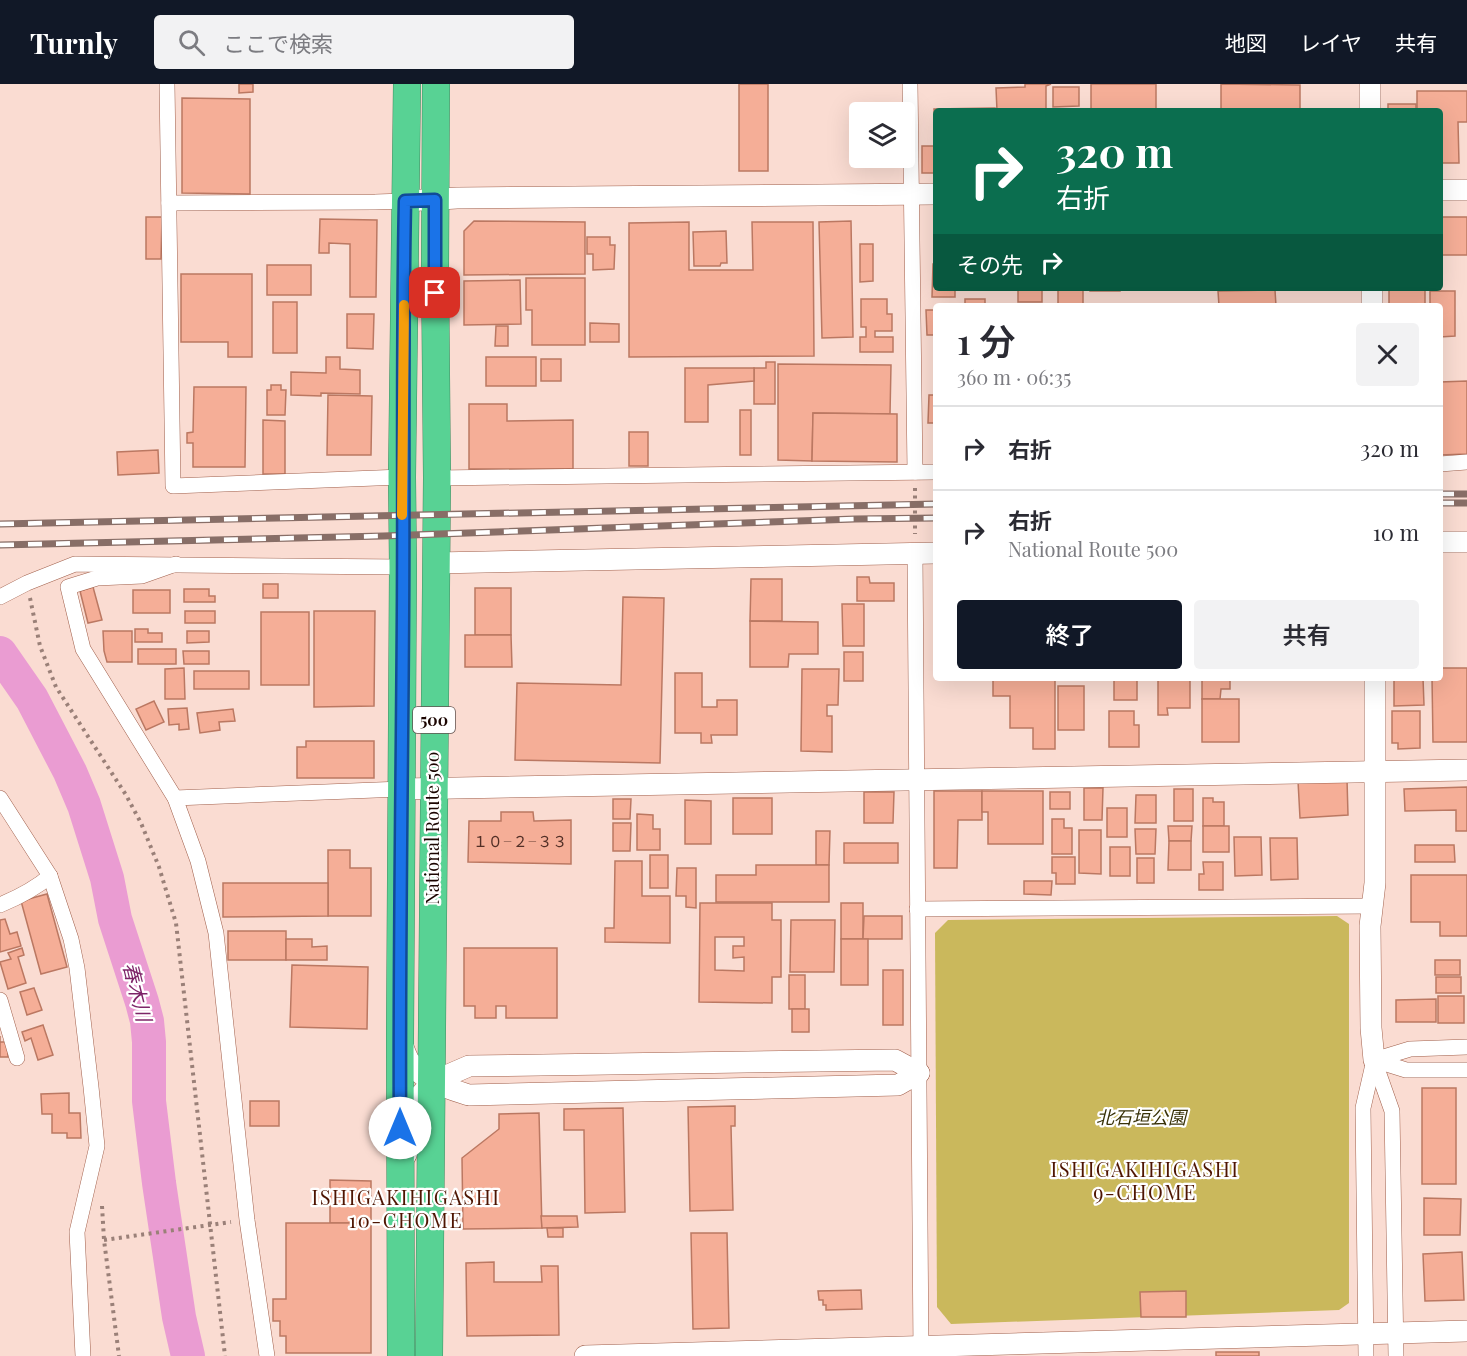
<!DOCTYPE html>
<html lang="ja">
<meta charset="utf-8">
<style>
:root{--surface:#fff;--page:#f2f2f3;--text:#2b2b33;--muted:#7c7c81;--line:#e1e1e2;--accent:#111827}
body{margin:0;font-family:"Playfair Display","Noto Sans JP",serif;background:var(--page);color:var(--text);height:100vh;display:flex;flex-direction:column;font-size:22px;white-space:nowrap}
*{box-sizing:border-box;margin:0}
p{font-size:20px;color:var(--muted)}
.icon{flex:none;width:33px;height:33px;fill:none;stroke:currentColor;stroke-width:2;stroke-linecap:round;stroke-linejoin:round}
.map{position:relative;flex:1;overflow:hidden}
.panel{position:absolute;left:933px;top:219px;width:510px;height:378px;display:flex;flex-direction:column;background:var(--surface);border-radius:6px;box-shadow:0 6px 24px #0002}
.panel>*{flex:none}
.hud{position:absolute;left:933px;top:24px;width:510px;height:183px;border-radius:6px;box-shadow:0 6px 24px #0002;background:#0b6e4f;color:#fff;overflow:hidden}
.tools{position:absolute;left:849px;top:18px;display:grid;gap:12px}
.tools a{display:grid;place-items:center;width:66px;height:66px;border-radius:6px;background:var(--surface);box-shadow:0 6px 24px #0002;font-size:30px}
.pin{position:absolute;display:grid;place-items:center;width:51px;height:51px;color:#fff;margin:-26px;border-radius:12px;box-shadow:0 3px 9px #0006}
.me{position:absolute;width:66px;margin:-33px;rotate:0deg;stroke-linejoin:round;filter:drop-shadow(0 0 4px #0008)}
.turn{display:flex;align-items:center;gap:21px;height:126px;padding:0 24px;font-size:27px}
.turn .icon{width:78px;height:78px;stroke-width:2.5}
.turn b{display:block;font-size:42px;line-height:51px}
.then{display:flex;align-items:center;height:57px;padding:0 24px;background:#0003;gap:12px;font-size:22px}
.round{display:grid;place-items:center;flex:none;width:63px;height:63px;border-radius:6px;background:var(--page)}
.summary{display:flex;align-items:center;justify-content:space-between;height:102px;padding:0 24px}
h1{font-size:36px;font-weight:600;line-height:45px}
.action{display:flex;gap:12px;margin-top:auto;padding:12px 24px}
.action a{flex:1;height:69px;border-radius:6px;background:var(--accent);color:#fff;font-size:24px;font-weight:600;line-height:69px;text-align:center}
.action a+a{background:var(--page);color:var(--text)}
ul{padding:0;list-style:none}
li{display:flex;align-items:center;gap:18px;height:84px;padding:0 24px;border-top:2px solid var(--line)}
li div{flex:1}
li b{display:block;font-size:22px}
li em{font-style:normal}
header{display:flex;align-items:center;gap:36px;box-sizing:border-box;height:84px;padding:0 30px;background:var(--accent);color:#fff}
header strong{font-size:28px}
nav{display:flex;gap:33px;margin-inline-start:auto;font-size:21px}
.search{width:420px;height:54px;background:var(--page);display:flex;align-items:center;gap:15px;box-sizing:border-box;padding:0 21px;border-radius:6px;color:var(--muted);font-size:22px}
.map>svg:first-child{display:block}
.green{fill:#cab85c}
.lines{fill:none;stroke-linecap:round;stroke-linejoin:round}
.river{stroke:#ea9cd2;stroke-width:34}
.building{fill:#f5ae97;stroke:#bb7862;stroke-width:1.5;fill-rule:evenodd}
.street-casing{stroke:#a1604c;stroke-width:16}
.secondary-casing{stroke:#a1604c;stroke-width:22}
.highway-casing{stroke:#438a61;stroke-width:28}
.path{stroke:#9a8078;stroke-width:4;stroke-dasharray:3 4.5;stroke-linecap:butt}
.street{stroke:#fff;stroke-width:15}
.secondary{stroke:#fff;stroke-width:21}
.highway{stroke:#58d294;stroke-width:27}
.rail-casing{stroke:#886e67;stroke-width:7}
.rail{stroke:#fff;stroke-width:4.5;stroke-dasharray:14;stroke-linecap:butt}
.route-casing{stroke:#114b97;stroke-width:15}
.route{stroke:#1a73e8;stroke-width:10}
.slow{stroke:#f59e0b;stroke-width:10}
.labels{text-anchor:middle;stroke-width:4.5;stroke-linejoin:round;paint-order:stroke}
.number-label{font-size:15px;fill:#522f26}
.shield{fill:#fff;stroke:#5f504d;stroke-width:1.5}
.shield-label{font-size:16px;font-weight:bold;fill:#1b0501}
.street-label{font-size:18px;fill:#1b0501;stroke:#fff}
.park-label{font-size:18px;font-style:italic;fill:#393208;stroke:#fff}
.water-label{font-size:20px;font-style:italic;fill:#7d2468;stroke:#fff}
.neighbourhood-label{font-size:20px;letter-spacing:1.5px;fill:#4e1502;stroke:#fff}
</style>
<header>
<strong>Turnly</strong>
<div class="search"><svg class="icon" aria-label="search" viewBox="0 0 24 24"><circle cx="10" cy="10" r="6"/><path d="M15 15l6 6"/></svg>ここで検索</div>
<nav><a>地図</a><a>レイヤ</a><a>共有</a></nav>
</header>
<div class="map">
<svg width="1467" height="1272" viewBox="0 0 1467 1272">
<rect width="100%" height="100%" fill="#fadcd2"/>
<polygon class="green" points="1337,832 1349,840 1349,1219 1339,1226 951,1240 937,1223 935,849 948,836"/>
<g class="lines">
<polyline class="river" points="0,569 32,615 70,688 84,721 107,794 115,835 142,918 147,937 149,958 149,1017 159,1099 179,1233 188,1272"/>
</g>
<g class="building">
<polygon points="239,0 253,0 253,8 239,9"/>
<rect x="739" y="0" width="29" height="87"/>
<polygon points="1025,0 1051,0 1046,2 1046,27 997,27 996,4 1025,3"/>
<rect x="1091" y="0" width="65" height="27"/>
<polygon points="1221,0 1300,1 1300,27 1221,27"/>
<polygon points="1053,3 1079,3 1079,22 1053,23"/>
<polygon points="1417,7 1467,7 1467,38 1458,38 1459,79 1440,79 1440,27 1417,27"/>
<polygon points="182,14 250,15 250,110 182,109"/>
<rect x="1388" y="20" width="28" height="7"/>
<polygon points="995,24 995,27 936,27 936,58 935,58 934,25"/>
<rect x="922" y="62" width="14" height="27"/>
<polygon points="146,133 162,133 161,175 146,175"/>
<rect x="1440" y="133" width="27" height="38"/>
<polygon points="320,135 377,136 376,213 350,213 350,160 329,159 329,169 319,169"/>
<polygon points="474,137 585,138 585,190 464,191 464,147"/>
<polygon points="851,137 853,253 822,254 819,138"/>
<polygon points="689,138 689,186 753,186 752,138 813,138 814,272 629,273 629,139"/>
<polygon points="726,147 727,179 721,179 720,182 694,182 693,148"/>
<polygon points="587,153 610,153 610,161 615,161 614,185 593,186 593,170 587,170"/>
<polygon points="860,160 873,160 873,197 860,198"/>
<polygon points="933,180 936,180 936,204 955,204 955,213 932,213"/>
<rect x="267" y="181" width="44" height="30"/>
<polygon points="181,190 252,190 252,273 228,273 228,258 181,258"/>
<polygon points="526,194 585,194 585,261 532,261 532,226 526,226"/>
<polygon points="520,196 521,240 464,241 464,197"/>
<rect x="1018" y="204" width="24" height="14"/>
<rect x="1058" y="204" width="25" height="18"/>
<rect x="1090" y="204" width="30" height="3"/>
<polygon points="1425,205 1425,222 1389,222 1389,206"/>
<polygon points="1275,206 1276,222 1219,222 1218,207"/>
<polygon points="1430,207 1455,207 1455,252 1440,253 1440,222 1430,222"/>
<polygon points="861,215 887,215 887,230 892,230 892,247 875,247 875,253 893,253 893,268 860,268 860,253 866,253 866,243 861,243"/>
<rect x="965" y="215" width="20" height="7"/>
<rect x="273" y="218" width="24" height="51"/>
<polygon points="926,226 936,226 936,251 927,251"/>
<polygon points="347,230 374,230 373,265 347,264"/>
<polygon points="590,239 619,240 619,258 590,258"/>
<polygon points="496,242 508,242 508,262 495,262"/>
<polygon points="326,273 340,273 340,285 360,286 360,310 321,309 321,312 291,311 291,288 326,289"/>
<rect x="486" y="273" width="50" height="29"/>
<rect x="541" y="275" width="20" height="22"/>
<polygon points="766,278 775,278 775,320 754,320 754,284 766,284"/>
<polygon points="778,280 891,281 890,330 813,329 812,377 778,376"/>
<polygon points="685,284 754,284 754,297 708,301 708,338 685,338"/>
<polygon points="1467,297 1467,370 1440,371 1440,298"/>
<polygon points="271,301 281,301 281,306 286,306 285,331 267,331 267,306 271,306"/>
<polygon points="194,303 246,303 245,383 193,383 193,359 187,359 187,349 193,348"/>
<polygon points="328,311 372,312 371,371 327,371"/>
<polygon points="929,311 936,311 936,339 928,339"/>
<polygon points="469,320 507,320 507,337 573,336 573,385 469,385"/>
<rect x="740" y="326" width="11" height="45"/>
<polygon points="813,329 897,330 897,378 812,377"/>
<polygon points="263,336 285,337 285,390 263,390"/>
<rect x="629" y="348" width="19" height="34"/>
<polygon points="158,366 159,389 118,391 117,368"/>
<polygon points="857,493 869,493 870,499 894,499 894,517 857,517"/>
<polygon points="751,495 782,495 782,537 750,537"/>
<rect x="263" y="500" width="15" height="14"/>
<polygon points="93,503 102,536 88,539 80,507"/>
<rect x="475" y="504" width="36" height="47"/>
<polygon points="184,505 209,505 209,512 215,512 215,518 184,518"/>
<rect x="133" y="506" width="37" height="23"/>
<polygon points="623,513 664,514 660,679 515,676 517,599 621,601"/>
<polygon points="842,520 864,520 864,562 843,562"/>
<rect x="185" y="527" width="30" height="12"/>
<polygon points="314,527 375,527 374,622 314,623"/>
<rect x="261" y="528" width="48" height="73"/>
<polygon points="750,537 818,538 818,570 789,570 788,583 750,583"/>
<polygon points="135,545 148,545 148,549 162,549 162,558 135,558"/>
<polygon points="103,547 132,547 132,578 107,578 104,567"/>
<polygon points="187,547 209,547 209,558 187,559"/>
<polygon points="465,551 511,551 512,583 465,583"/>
<rect x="138" y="565" width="38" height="15"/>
<polygon points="183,567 209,567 209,580 184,580"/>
<rect x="844" y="568" width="19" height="29"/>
<polygon points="184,584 185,615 165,615 165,585"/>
<polygon points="1440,584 1467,584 1467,658 1433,658 1432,594 1440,594"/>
<polygon points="802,585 839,585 838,621 827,621 827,632 832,632 832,668 801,667"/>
<rect x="194" y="587" width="55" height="18"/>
<polygon points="675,589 702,589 702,623 717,623 717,616 737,616 737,651 711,651 712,659 701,659 701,649 675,649"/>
<polygon points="993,594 1055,594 1055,665 1033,665 1033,644 1010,644 1010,612 993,612"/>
<rect x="1114" y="594" width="23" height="22"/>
<polygon points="1158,594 1190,594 1190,624 1167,624 1168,631 1158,631"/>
<polygon points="1202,594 1230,594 1230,605 1221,605 1220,615 1202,615"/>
<polygon points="1394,594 1423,594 1424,621 1394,622"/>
<rect x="1058" y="602" width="26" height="44"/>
<rect x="1202" y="615" width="37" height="43"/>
<polygon points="154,617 164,638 146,646 136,625"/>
<polygon points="187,624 189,645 179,646 179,640 169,641 168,625"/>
<polygon points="233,625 235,637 219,638 220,646 200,649 197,629"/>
<polygon points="1109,627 1134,627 1134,641 1139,641 1139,663 1109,663"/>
<polygon points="1392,627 1420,627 1420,664 1398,665 1398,659 1392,659"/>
<polygon points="306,657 374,657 374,694 297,694 297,663 306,663"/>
<polygon points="1347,695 1348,731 1300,734 1298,697"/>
<polygon points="1467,703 1467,747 1456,747 1456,726 1405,727 1404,705"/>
<polygon points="1084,704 1103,704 1102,736 1084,736"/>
<rect x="1174" y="705" width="19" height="32"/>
<polygon points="934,707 982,707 982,736 958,736 957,784 934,784"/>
<polygon points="982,707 1043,707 1043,760 988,760 988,728 982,728"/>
<polygon points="864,708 894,708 893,739 864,739"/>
<rect x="1050" y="708" width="20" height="17"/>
<polygon points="1136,711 1156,711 1156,739 1135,739"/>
<rect x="733" y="714" width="39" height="36"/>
<polygon points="1203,714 1213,714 1213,718 1224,718 1224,742 1203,742"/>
<polygon points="613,715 631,715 630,735 613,735"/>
<polygon points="685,716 711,717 711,760 685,760"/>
<rect x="1107" y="724" width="20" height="29"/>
<polygon points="501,728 533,728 534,737 571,736 571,780 468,778 469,737 501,737"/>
<polygon points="637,730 653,731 653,745 660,745 660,766 637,766"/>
<polygon points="1052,735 1064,735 1064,744 1072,744 1072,770 1052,770"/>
<polygon points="613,739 631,739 630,767 613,767"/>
<polygon points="1168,742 1192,742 1191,757 1169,757"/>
<rect x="1203" y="742" width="26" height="26"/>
<polygon points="1135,745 1156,745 1155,770 1136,770"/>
<polygon points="1079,746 1101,746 1101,790 1079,789"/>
<polygon points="816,747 830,747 829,781 816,781"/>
<polygon points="1234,753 1261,753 1262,791 1235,792"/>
<polygon points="1270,754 1297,754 1298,795 1271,796"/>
<polygon points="1169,757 1191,757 1191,786 1168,786"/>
<rect x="844" y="759" width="54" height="20"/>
<polygon points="1415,761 1454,761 1455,778 1415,778"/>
<rect x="1110" y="763" width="20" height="29"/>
<polygon points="328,766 350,766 350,784 371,784 371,832 328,832"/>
<rect x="650" y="771" width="18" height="33"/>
<polygon points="1052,773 1075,773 1075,800 1056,800 1056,789 1052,789"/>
<rect x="1137" y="774" width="17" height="25"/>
<polygon points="615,777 642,777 642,812 670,812 670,859 605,858 605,844 614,844"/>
<polygon points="1203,778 1223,778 1223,806 1199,806 1199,790 1204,790"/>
<polygon points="756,781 829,781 829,818 716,818 716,791 756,791"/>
<polygon points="677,784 696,784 696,824 686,823 686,812 676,812"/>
<polygon points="1411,791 1467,791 1467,852 1440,852 1440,838 1411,838"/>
<polygon points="1024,797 1052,797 1051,811 1024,810"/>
<polygon points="223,799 328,799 328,832 223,833"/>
<polygon points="47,810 67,883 41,890 21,817"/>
<path d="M 700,819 L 772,819 L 772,836 L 781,836 L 781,893 L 772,893 L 772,919 L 699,918 ZM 715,853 L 744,853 L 744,862 L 733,862 L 733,874 L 744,873 L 744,887 L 715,886 Z"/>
<rect x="841" y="819" width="22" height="36"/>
<polygon points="864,832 902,832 902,855 863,855"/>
<polygon points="5,835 10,850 17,848 21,862 0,868 0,836"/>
<polygon points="791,836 835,836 834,888 790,888"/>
<rect x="228" y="847" width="58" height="29"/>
<polygon points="286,855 312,855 312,863 327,862 327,876 286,876"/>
<rect x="841" y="855" width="27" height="46"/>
<polygon points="22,864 24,871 18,873 26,899 8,905 0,878 11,875 8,869"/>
<polygon points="464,864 557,864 557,934 506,934 506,922 496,922 496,934 475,934 475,922 464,922"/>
<rect x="1435" y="876" width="25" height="15"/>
<polygon points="292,881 368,883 367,945 290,943"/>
<rect x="883" y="886" width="20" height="55"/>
<rect x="789" y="891" width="16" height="34"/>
<rect x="1436" y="893" width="25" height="16"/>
<polygon points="34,904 42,926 27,931 20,908"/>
<rect x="1438" y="912" width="26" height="27"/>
<polygon points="1436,915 1436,938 1396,938 1396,916"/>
<rect x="792" y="925" width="17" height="23"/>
<polygon points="43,941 53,971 38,976 31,954 25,957 22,948"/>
<polygon points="0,952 0,958 8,958 8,973 0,973"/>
<rect x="1422" y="1004" width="34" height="96"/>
<polygon points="69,1009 69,1029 80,1029 81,1054 67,1054 67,1049 52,1049 52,1030 42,1030 41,1010"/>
<rect x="250" y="1017" width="29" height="25"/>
<polygon points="735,1022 735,1042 731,1042 733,1126 690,1127 688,1023"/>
<polygon points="623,1024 625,1128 585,1129 584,1046 564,1046 564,1025"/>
<polygon points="539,1029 542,1144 463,1145 462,1074 499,1045 499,1030"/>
<polygon points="330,1096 371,1097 371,1139 330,1139"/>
<polygon points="1424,1114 1461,1115 1460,1151 1424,1151"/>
<polygon points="541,1132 577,1132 578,1143 542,1144"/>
<polygon points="286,1139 371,1139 371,1269 286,1269 286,1252 280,1252 280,1237 273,1237 273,1215 286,1215"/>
<polygon points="547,1144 563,1144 563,1153 548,1153"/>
<polygon points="691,1149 727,1149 729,1244 693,1245"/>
<polygon points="1462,1168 1464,1216 1425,1217 1423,1170"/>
<polygon points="494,1178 494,1198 542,1198 541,1182 558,1182 559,1251 467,1252 466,1179"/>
<polygon points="861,1206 862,1225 826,1226 826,1221 823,1221 823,1216 819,1216 818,1207"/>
<polygon points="1186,1207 1186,1233 1141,1233 1140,1208"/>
<rect x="1216" y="1268" width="43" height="4"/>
</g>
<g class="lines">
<defs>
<g id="street">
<polyline points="167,0 173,402 402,393"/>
<polyline points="910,0 915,388"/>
<polyline points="169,119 375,118 405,117"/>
<polyline points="1440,380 1467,378"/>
<polyline points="437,394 936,388"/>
<polyline points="915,470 921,1271"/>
<polyline points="176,480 142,492 97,494 68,503 83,565 175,714 198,777 216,849 247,1136 267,1272"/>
<polyline points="0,513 27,499 75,480 403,483"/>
<polyline points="0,714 50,792 71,855 77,884 91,1003 97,1062 77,1148 83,1272"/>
<polyline points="175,714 402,705"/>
<path d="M 0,821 C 19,813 35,805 50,792"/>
<polyline points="917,825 1372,822"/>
<polyline points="0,916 17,974"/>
<polyline points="1374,976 1392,1027 1396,1272"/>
<polyline points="1374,976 1406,986 1467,986"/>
<polyline points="1374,976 1410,965 1467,963"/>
<polyline points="1366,1272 1363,1024 1374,976"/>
</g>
<g id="secondary">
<polyline points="1370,0 1370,27"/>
<polyline points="1440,106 1467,106"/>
<polyline points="405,117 457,114 936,110"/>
<polyline points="1372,204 1372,222"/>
<polyline points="1440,458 1467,458"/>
<polyline points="435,479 936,469"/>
<polyline points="402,705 1467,686"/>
<path d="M 401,957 C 403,963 405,969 408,975 C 420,997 447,1004 469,1011 L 898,1001 L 919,989"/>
<polyline points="1374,976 1371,944 1370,842 1375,799 1375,594"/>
<polyline points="406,1071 415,1042 419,1013 432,998 469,982 895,976 919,989"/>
<polyline points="585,1272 1467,1247"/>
</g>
<g id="highway">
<polyline points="401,1272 400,953 403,483 402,393 407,0"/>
<polyline points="429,1272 437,394 435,186 436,0"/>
</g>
</defs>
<use href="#street" class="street-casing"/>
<use href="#secondary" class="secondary-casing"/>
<use href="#highway" class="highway-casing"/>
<g class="path">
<polyline points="915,404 915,450"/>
<polyline points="30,514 40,562 56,603 126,711 141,739 159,783 176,839 225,1272"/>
<polyline points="102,1122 104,1156 119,1272"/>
<polyline points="104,1156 231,1138"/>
</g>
<use href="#street" class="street"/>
<use href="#secondary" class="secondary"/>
<use href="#highway" class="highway"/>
<defs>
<g id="rail">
<polyline points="1440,410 1467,410"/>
<polyline points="1440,419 1467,419"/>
<polyline points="0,440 936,420"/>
<polyline points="0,461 383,452 855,435 936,434"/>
</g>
</defs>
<use href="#rail" class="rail-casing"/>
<use href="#rail" class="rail"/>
</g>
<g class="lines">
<defs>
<path id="route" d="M 400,1044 C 399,871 402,699 403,527 C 404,390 402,253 405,117 L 435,116 L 435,209"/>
</defs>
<use href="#route" class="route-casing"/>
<use href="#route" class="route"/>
<polyline class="slow" points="402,431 404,221"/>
</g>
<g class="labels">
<g class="number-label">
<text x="520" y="763">１０−２−３３</text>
</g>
<rect class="shield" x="413" y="623" width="42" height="26" rx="4.5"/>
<g class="shield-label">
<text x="434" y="642">500</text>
</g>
<g class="street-label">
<text transform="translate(433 744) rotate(-90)" y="6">National Route 500</text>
</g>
<g class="park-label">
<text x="1141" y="1040">北石垣公園</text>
</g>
<g class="water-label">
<text transform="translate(137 908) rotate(76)" y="7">春木川</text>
</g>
<g class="neighbourhood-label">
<text x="1145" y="1093">ISHIGAKIHIGASHI<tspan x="1145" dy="23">9-CHOME</tspan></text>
<text x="406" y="1121">ISHIGAKIHIGASHI<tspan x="406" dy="23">10-CHOME</tspan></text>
</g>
</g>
</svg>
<div class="tools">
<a><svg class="icon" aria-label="layers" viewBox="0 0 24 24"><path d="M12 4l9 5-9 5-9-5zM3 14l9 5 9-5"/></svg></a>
</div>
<div class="pin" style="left:435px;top:209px;background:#d93025"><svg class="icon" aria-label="arrive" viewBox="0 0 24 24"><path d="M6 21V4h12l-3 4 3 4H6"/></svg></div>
<svg class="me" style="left:400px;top:1044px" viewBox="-20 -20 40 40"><circle r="19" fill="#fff"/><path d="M0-13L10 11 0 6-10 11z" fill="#1a73e8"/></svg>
<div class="hud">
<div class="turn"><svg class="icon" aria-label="right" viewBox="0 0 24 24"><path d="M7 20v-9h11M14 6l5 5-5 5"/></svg><div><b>320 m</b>右折</div></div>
<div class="then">その先<svg class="icon" aria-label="right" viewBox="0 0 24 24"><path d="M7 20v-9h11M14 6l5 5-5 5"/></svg></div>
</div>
<section class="panel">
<div class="summary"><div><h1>1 分</h1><p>360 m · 06:35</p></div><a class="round"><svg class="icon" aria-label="close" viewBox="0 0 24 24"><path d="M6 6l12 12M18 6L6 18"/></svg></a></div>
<ul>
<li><svg class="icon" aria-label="right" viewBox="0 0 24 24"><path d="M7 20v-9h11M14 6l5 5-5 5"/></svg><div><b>右折</b></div><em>320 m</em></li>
<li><svg class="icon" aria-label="right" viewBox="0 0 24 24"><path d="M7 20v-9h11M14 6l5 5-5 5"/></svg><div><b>右折</b><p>National Route 500</p></div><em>10 m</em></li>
</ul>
<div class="action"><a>終了</a><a>共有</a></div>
</section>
</div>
